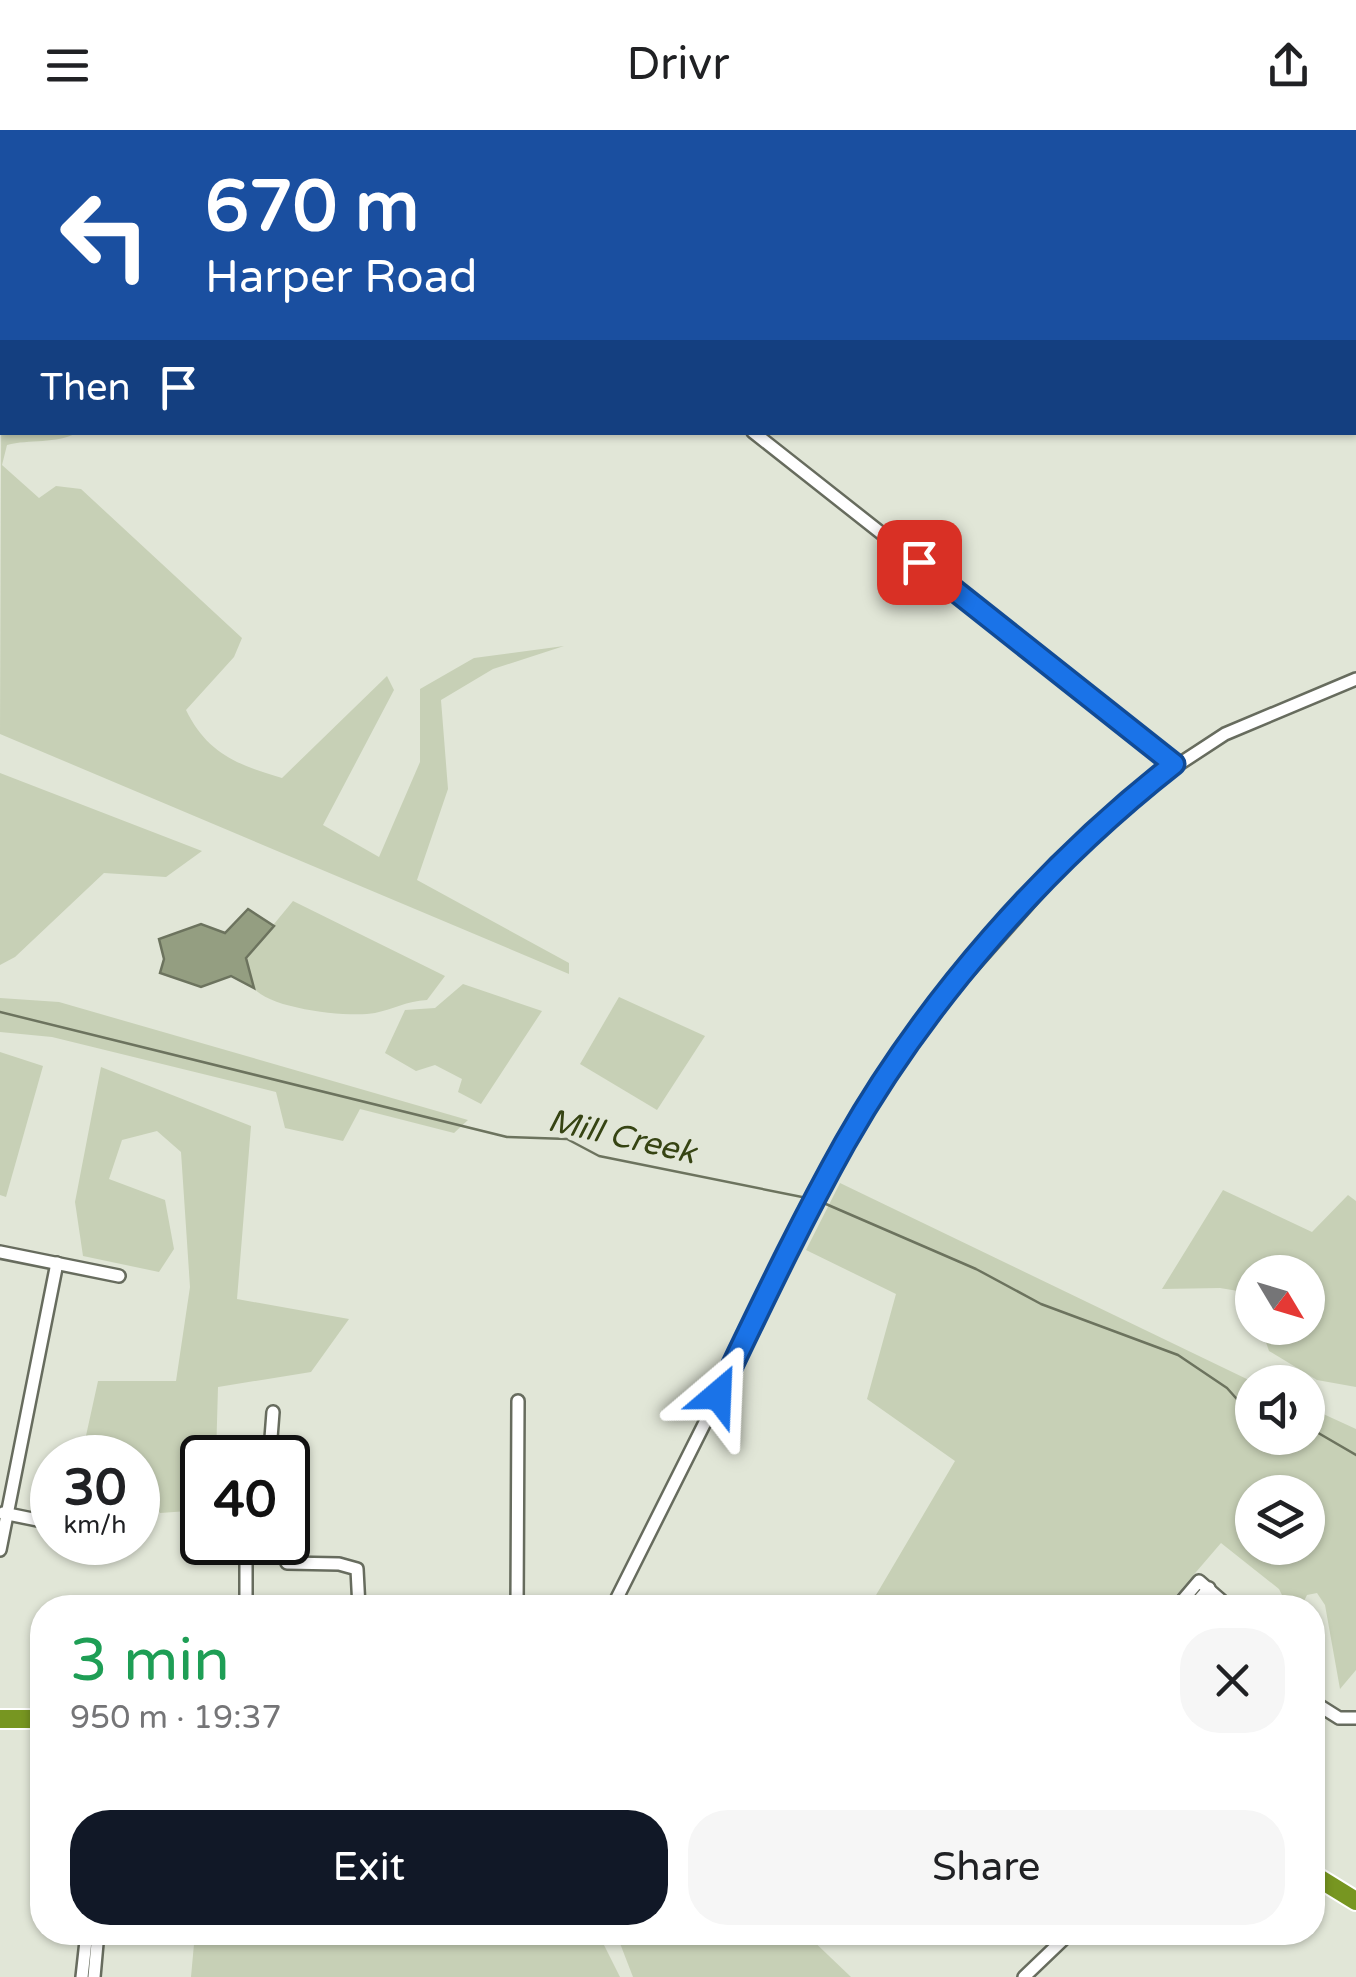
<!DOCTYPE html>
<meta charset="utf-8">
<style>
:root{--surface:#fff;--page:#f6f6f6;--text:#202124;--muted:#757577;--accent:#111827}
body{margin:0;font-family:"Varela Round",sans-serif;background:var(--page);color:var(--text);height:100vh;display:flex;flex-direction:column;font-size:38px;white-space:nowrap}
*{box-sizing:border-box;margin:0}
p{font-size:32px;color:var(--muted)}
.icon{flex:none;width:55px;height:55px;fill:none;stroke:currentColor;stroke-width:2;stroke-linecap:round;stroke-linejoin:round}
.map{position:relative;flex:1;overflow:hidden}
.drawer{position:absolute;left:30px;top:1465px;width:1295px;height:350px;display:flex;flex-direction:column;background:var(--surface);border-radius:40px;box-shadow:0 2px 8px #0004}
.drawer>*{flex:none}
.banner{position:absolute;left:0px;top:0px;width:1358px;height:305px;box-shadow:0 2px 8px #0004;background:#1a4fa0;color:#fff;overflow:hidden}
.needle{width:65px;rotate:128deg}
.fabs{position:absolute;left:1235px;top:1125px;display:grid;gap:20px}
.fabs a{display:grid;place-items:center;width:90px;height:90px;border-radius:50%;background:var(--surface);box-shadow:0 2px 8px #0004;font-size:50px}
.speed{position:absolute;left:30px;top:1305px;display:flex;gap:20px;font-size:50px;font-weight:700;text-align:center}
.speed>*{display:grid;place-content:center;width:130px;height:130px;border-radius:50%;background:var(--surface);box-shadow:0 2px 8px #0004;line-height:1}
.speed small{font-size:25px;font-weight:400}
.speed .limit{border:5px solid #111;border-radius:15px;background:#fff;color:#111}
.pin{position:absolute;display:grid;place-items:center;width:85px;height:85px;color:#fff;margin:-42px;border-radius:20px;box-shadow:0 5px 15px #0006}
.me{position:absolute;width:110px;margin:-55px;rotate:26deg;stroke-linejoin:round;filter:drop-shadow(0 0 8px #0008)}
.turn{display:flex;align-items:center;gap:35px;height:210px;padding:0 40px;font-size:45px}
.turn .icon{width:130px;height:130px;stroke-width:2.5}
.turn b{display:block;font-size:70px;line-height:85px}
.then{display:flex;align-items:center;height:95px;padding:0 40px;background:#0003;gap:20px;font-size:38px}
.round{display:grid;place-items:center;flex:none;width:105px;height:105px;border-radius:40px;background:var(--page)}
.head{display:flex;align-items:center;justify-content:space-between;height:170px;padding:0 40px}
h1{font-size:60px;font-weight:600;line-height:75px;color:#1e9e55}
.button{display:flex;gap:20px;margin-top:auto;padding:20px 40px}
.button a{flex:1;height:115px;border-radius:40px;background:var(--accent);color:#fff;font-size:40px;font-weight:600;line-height:115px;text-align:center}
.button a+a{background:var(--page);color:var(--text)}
header{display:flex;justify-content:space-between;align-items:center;height:130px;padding:0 40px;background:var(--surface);font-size:45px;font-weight:600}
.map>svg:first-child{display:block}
.green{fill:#c7d0b6;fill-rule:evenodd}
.water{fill:#949e81;stroke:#6c735e;stroke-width:2.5}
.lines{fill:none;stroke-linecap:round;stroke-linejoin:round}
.stream{stroke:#6c735e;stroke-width:2.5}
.minor-casing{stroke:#676c5e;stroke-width:16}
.highway-casing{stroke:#fff;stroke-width:22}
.minor{stroke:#fff;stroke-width:11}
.highway{stroke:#779621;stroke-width:18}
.route-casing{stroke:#114b97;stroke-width:25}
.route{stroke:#1a73e8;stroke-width:18}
.labels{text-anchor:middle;stroke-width:9;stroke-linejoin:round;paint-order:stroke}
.water-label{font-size:32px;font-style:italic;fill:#364413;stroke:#e1e6d7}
</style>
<header><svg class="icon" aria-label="menu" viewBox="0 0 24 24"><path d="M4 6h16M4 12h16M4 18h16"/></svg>Drivr<svg class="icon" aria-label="share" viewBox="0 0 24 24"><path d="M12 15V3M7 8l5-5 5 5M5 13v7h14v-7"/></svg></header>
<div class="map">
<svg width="1356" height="1847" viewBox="0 0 1356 1847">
<rect width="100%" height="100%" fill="#e1e6d7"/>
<g class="green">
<path d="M 2,81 L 2,302 L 76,303 C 57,314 29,309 7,315 L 2,335 L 39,368 L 56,356 L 81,359 L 242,508 L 234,527 L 186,580 C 207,623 237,635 282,648 L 387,546 L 394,560 L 323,695 L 379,727 L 420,632 L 420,559 L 474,528 L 564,516 L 493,539 L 441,570 L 448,659 L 417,750 L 569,833 L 569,844 L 0,604 Z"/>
<polygon points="0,643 202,721 166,747 104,743 15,827 0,835"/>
<path d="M 293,771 L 445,846 L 427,870 C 406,871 394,879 375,883 C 350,888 269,879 254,858 C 249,851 248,836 246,828 Z"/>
<polygon points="463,854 542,881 481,974 458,962 462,949 435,935 416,941 385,923 405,880 435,878"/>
<polygon points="619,867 705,906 657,980 580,934"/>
<polygon points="0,868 59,872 468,990 454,1003 360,979 343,1011 285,998 276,962 52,907 0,902"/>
<polygon points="0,922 43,936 6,1067 0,1065"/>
<polygon points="101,937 251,996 237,1169 349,1189 311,1242 218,1257 216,1327 202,1328 202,1380 160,1383 138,1349 138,1328 82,1324 98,1251 176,1251 190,1157 181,1022 157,1001 122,1010 109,1049 165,1070 174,1119 159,1142 83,1126 75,1072"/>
<path d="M 840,1053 L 1253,1252 L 1252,1308 L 1308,1308 L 1308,1277 L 1356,1299 L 1356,1540 L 1340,1559 L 1325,1475 L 1317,1463 L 1307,1465 L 1301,1477 L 1288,1477 L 1279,1459 L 1221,1413 L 1166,1477 L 869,1477 L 955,1331 L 867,1269 L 896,1164 L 806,1120 ZM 1308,1362 L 1308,1418 L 1252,1418 L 1252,1362 Z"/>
<polygon points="1223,1060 1312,1102 1348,1065 1356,1071 1356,1257 1317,1250 1269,1221 1261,1198 1308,1198 1308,1142 1252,1142 1252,1172 1250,1163 1220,1158 1162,1159"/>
<polygon points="195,1803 598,1803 620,1847 191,1847"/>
<polygon points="616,1803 805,1803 851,1847 633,1847"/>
</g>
<polygon class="water" points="248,779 274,796 246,828 254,858 231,846 201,857 160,843 164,829 159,809 201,794 225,803"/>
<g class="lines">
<g class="stream">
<polyline points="336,2 338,0"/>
<polyline points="0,241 2,239"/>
<polyline points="0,882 507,1007 567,1009 599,1026 812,1069"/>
<polyline points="819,1071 976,1139 1041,1174 1178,1225 1227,1258 1252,1286"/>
<polyline points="1308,1297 1356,1325"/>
</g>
<defs>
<g id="minor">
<polyline points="392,0 396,2"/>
<polyline points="737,0 740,2"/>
<polyline points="891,0 894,2"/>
<polyline points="1234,0 1234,2"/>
<polyline points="419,2 422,0"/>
<polyline points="442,2 444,0"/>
<polyline points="580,2 582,0"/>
<polyline points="968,2 970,0"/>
<polyline points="753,302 1174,634"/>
<polyline points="0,1122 119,1146"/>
<polyline points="256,1328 271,1308 273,1282"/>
<polyline points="3,1383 52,1393"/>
<polyline points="246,1412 246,1478"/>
<polyline points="0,1420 57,1133"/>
<polyline points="287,1433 339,1434 357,1439 359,1478"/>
<polyline points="517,1478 518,1271"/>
<polyline points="612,1478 846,1011 930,885 1062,736 1144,657 1225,604 1356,549"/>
<polyline points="1176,1478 1199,1451 1230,1478"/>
<polyline points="1192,1478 1209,1458"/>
<polyline points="1312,1571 1339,1588 1356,1588"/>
<polyline points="82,1847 87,1802"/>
<polyline points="94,1847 98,1802"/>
<polyline points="1024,1847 1071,1802"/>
</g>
<g id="highway">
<polyline points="0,1589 42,1589"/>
<polyline points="1312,1744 1356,1771"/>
</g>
</defs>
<use href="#minor" class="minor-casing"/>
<use href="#highway" class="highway-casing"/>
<use href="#minor" class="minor"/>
<use href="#highway" class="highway"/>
</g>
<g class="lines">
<defs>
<path id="route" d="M 718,1265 C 759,1180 799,1095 845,1013 C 926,870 1045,735 1174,634 L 919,432"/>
</defs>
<use href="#route" class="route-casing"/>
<use href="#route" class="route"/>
</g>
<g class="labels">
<g class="water-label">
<text transform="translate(622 1006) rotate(13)" y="11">Mill Creek</text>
</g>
</g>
</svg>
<div class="fabs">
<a><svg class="needle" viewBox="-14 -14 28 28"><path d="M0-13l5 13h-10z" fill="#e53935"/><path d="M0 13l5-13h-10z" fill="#757577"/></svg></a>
<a><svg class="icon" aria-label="sound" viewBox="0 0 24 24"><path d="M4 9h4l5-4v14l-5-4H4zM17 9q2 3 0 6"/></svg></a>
<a><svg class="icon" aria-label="layers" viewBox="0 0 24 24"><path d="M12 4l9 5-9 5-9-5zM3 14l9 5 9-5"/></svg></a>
</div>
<div class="speed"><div>30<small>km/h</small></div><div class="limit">40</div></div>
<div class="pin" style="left:919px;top:432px;background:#d93025"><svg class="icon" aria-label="arrive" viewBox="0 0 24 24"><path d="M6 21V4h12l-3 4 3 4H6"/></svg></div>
<svg class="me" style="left:718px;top:1265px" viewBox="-20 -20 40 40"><path d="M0-17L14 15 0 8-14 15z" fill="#1a73e8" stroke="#fff" stroke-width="4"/></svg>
<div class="banner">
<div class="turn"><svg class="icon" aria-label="left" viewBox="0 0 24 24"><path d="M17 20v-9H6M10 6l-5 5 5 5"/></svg><div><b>670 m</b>Harper Road</div></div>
<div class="then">Then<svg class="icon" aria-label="arrive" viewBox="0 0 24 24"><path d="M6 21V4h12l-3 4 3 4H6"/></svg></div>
</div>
<section class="drawer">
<div class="head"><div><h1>3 min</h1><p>950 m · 19:37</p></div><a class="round"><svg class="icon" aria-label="close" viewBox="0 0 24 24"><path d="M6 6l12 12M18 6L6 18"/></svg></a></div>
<div class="button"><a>Exit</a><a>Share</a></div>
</section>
</div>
